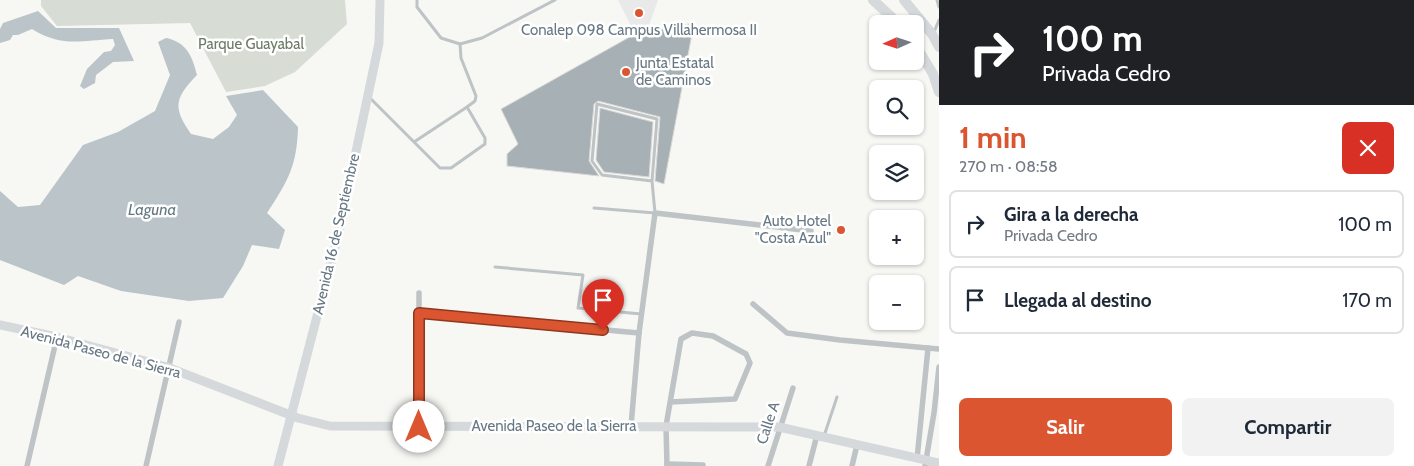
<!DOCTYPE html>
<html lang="es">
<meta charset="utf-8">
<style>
:root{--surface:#fff;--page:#f2f2f3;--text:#1f2937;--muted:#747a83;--line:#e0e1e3;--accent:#db5530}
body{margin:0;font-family:Cabin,sans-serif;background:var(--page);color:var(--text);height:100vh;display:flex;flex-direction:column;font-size:19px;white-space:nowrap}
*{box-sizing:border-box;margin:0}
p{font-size:16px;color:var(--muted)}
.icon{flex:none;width:28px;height:28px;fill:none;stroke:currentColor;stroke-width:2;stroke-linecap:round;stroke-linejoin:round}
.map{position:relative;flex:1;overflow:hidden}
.panel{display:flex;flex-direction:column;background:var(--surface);width:475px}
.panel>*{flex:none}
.guide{background:#202124;color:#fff;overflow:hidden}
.needle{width:32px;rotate:267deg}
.controls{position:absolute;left:869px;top:15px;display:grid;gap:10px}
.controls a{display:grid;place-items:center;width:55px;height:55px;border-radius:8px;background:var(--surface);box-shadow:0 1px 4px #0004;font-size:25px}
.pin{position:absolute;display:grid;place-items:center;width:42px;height:42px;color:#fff;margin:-51px -21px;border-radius:50% 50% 50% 0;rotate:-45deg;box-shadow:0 0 5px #0007}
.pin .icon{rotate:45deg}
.me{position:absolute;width:55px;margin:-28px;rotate:0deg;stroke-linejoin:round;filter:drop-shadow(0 0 4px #0008)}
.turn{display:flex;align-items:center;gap:18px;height:105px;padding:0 20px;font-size:22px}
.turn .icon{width:65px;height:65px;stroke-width:2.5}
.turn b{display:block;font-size:35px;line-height:42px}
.round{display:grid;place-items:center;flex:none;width:52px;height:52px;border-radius:8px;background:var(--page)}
.headline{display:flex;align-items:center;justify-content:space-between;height:85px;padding:0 20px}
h1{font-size:30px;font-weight:700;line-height:38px;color:var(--accent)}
.primary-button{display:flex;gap:10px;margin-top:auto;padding:10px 20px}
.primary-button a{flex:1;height:58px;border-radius:8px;background:var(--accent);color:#fff;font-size:20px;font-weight:700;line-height:58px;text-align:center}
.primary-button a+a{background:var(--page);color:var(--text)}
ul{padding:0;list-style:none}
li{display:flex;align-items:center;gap:15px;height:68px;margin:0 10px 8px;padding:0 10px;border:2px solid var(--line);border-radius:8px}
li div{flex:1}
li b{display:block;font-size:19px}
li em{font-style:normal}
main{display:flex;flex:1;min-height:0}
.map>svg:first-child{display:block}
.built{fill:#e8e9e8}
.green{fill:#d7dcd4}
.water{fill:#bac4c9}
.building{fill:#a7b0b5;stroke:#d9d9d7}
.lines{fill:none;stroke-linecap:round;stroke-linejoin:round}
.lane{stroke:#bec3c6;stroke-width:3}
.street{stroke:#bec3c6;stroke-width:5.5}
.secondary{stroke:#d5d9dc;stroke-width:9}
.primary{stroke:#d5d9dc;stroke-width:10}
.route-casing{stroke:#8e371f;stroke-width:12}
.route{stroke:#db5530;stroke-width:9}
.poi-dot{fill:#db5530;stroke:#fff;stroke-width:2}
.labels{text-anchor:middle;stroke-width:5;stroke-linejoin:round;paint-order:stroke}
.poi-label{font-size:15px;fill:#677884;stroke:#fff}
.park-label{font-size:15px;fill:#6b7b66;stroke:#fff}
.street-label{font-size:15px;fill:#677884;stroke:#fff}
.water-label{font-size:16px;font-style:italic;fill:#63787f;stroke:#fff}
</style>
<main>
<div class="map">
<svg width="939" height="466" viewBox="0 0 939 466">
<rect width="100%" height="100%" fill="#f7f7f4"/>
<polygon class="built" points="618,0 658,0 649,25 635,34"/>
<polygon class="green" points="41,0 345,0 347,24 295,72 265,86 226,92 190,23 57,26 41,6"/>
<g class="water">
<path d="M 38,11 L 56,28 L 119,28 L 134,61 L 113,62 L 96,75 L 95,83 L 84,89 L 80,86 L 87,69 L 104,52 L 111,51 L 115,45 L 113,39 C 79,41 61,47 32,29 L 18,35 L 13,35 L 10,40 L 0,43 L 0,29 L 3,23 Z"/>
<path d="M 166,38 C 186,42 192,55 197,75 C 175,98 172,107 191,134 L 213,139 L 229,127 L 237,115 L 226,96 L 263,90 L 298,127 C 297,166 288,181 267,213 L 285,230 L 279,249 L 252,245 L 243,266 L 223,298 L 189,301 L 121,291 L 78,276 L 64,285 L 0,260 L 0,191 L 18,207 L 40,205 L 83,145 L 118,132 L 155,111 L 170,75 L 158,42 Z"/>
</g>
<g class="building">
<polygon points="694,23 664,184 655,181 660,117 598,101 594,104 589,161 599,176 507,166 507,154 518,144 501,109 635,34"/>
<polygon points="600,108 653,122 649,177 604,172 596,160"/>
</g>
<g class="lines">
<g class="lane">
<polyline points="417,0 417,7 441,38 460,44 482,38 555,0"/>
<polyline points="937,0 939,7"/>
<polyline points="934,32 939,20"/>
<polyline points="460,44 461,58 476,96 475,101 467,107"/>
<polyline points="370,98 440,168 451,168 485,144 485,138 467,107 414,142"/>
<polyline points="594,208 655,213 652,181 657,119 597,104 592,161 602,175 652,181"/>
<polyline points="495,267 583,275 578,308 641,314"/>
<polyline points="824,436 837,397"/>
</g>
<g class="street">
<polyline points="753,304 787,333 840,340 939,349"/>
<polyline points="419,313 639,333"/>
<polyline points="631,426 639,333 655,213 811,231"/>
<polyline points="419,427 419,293"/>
<polyline points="917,459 928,348"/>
<polyline points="667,464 703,465"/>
<polyline points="27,466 57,337"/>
<polyline points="146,466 179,322"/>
<polyline points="667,466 666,426 681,339 692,333 713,336 746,354 750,363 735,399 670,402"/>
<polyline points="768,466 793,388"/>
<polyline points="809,466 817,435"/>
<polyline points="852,466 857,445"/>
<polyline points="925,466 934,413 939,367"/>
</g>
<g class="secondary">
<polyline points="0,325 57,337 167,367 298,418 330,426 779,427 939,463"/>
<polyline points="278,466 339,232 379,43 380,0"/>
</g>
<g class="primary">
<polyline points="873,0 899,24"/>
<polyline points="904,0 932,34 939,47"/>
<polyline points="915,44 933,74 939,92"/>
<polyline points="933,463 933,466"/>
</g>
</g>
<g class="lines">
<defs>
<polyline id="route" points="419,427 419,313 603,330"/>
</defs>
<use href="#route" class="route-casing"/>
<use href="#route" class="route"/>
</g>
<g class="poi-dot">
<circle cx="639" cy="13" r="5"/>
<circle cx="626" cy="72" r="5"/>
<circle cx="841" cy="230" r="5"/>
</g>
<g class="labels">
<g class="poi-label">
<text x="639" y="35">Conalep 098 Campus Villahermosa II</text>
<text x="636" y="68" text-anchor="start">Junta Estatal<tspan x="636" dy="17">de Caminos</tspan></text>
<text x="831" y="226" text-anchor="end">Auto Hotel<tspan x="831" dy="17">"Costa Azul"</tspan></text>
</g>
<g class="park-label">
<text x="251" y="49">Parque Guayabal</text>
</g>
<g class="street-label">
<text transform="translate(336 234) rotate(-77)" y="5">Avenida 16 de Septiembre</text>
<text transform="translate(101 352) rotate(15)" y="5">Avenida Paseo de la Sierra</text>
<text transform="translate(768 423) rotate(-72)" y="5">Calle A</text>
<text x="554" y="431">Avenida Paseo de la Sierra</text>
</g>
<g class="water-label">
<text x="152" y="215">Laguna</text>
</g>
</g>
</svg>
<div class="controls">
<a><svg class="needle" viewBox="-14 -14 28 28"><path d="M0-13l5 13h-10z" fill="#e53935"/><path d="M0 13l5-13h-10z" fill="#747a83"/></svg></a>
<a><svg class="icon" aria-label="search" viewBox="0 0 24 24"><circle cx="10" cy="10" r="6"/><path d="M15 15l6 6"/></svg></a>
<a><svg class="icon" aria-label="layers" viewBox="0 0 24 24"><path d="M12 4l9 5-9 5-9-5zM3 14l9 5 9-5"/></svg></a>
<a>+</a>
<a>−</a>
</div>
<div class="pin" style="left:603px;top:330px;background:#d93025"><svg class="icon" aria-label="arrive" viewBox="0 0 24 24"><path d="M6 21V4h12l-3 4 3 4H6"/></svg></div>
<svg class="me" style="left:419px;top:427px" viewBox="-20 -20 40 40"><circle r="19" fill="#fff"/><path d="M0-13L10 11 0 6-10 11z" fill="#db5530"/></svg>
</div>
<section class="panel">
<div class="guide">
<div class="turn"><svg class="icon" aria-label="right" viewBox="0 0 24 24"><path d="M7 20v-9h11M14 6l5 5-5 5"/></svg><div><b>100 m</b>Privada Cedro</div></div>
</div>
<div class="headline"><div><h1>1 min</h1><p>270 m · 08:58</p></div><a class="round" style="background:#d93025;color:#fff"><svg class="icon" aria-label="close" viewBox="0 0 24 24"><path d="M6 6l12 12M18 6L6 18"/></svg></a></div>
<ul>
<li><svg class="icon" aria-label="right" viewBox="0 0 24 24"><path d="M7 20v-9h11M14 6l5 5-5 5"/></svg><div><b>Gira a la derecha</b><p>Privada Cedro</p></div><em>100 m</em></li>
<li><svg class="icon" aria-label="arrive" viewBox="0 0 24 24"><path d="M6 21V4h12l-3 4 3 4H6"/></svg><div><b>Llegada al destino</b></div><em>170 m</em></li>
</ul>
<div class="primary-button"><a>Salir</a><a>Compartir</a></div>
</section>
</main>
